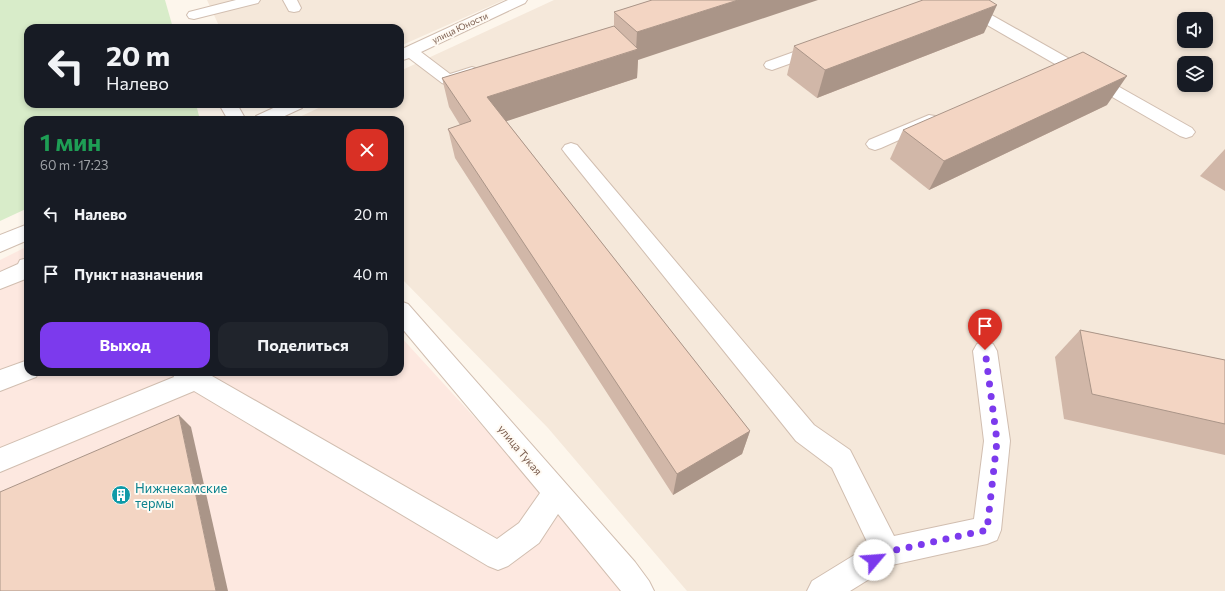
<!DOCTYPE html>
<html lang="ru">
<meta charset="utf-8">
<style>
:root{--surface:#171b24;--page:#20242c;--text:#f1f3f6;--muted:#9ea1a6;--accent:#7c3aed}
body{margin:0;font-family:Commissioner,sans-serif;background:var(--page);color:var(--text);height:100vh;display:flex;flex-direction:column;font-size:15px;white-space:nowrap}
*{box-sizing:border-box;margin:0}
p{font-size:13px;color:var(--muted)}
.icon{flex:none;width:22px;height:22px;fill:none;stroke:currentColor;stroke-width:2;stroke-linecap:round;stroke-linejoin:round}
.map{position:relative;flex:1;overflow:hidden}
.sheet{position:absolute;left:24px;top:116px;width:380px;height:260px;display:flex;flex-direction:column;background:var(--surface);border-radius:12px;box-shadow:0 2px 6px #0003}
.sheet>*{flex:none}
.guide{position:absolute;left:24px;top:24px;width:380px;height:84px;border-radius:12px;box-shadow:0 2px 6px #0003;background:#171b24;color:var(--text);overflow:hidden}
.tools{position:absolute;left:1177px;top:12px;display:grid;gap:8px}
.tools a{display:grid;place-items:center;width:36px;height:36px;border-radius:8px;background:var(--surface);box-shadow:0 2px 6px #0003;font-size:20px}
.pin{position:absolute;display:grid;place-items:center;width:34px;height:34px;color:#fff;margin:-41px -17px;border-radius:50% 50% 50% 0;rotate:-45deg;box-shadow:0 0 4px #0007}
.pin .icon{rotate:45deg}
.me{position:absolute;width:44px;margin:-22px;rotate:63deg;stroke-linejoin:round;filter:drop-shadow(0 0 3px #0008)}
.turn{display:flex;align-items:center;gap:14px;height:84px;padding:0 16px;font-size:18px}
.turn .icon{width:52px;height:52px;stroke-width:2.5}
.turn b{display:block;font-size:28px;line-height:34px}
.round{display:grid;place-items:center;flex:none;width:42px;height:42px;border-radius:12px;background:var(--page)}
.summary{display:flex;align-items:center;justify-content:space-between;height:68px;padding:0 16px}
h1{font-size:24px;font-weight:700;line-height:30px;color:#1e9e55}
.primary-button{display:flex;gap:8px;margin-top:auto;padding:8px 16px}
.primary-button a{flex:1;height:46px;border-radius:12px;background:var(--accent);color:#fff;font-size:16px;font-weight:700;line-height:46px;text-align:center}
.primary-button a+a{background:var(--page);color:var(--text)}
ul{padding:0;list-style:none}
li{display:flex;align-items:center;gap:12px;height:60px;padding:0 16px}
li div{flex:1}
li b{display:block;font-size:15px}
li em{font-style:normal}
.map>svg:first-child{display:block}
.residential{fill:#f5e8da;fill-rule:evenodd}
.commercial{fill:#fde8e0}
.green{fill:#d8ecc9}
.lines{fill:none;stroke-linecap:round;stroke-linejoin:round}
.minor-casing{stroke:#d1beb0;stroke-width:2}
.minor{fill:#fff;fill-rule:evenodd}
.wall{fill:#d1b7a8}
.shaded-wall{fill:#aa9588}
.building{fill:#f3d5c3;stroke:#aa9588}
.route{stroke:#7c3aed;stroke-width:7;stroke-dasharray:0 12.6}
.labels{text-anchor:middle;stroke-width:4;stroke-linejoin:round;paint-order:stroke}
.far-street-label{font-size:9px;fill:#7a5c4d;stroke:#fffaf3}
.street-label{font-size:11px;fill:#7a5c4d;stroke:#fffaf3}
.near-culture-label{font-size:13px;fill:#0d838f;stroke:#fffaf3;text-anchor:start}
</style>
<div class="map">
<svg width="1225" height="591" viewBox="0 0 1225 591">
<rect width="100%" height="100%" fill="#fdf6ec"/>
<g class="residential">
<polygon points="207,0 504,0 400,46 400,28 220,28"/>
<path d="M 554,0 L 1225,0 L 1225,591 L 687,591 L 548,428 L 400,277 L 400,120 L 293,120 L 327,104 L 400,104 L 400,71 ZM 1184,19 L 1206,19 L 1206,41 L 1184,41 ZM 1184,63 L 1206,63 L 1206,85 L 1184,85 Z"/>
</g>
<polygon class="commercial" points="28,246 28,372 400,372 400,336 593,547 630,591 0,591 0,260"/>
<polygon class="green" points="0,0 165,0 173,28 28,28 28,104 196,104 200,120 28,120 28,208 0,221"/>
<g class="lines">
<defs>
<g id="minor">
<polygon points="236,0 260,0 258,3 194,19 189,18 187,15 189,12"/>
<polygon points="283,0 297,0 301,8 299,11 294,12 289,11"/>
<polygon points="508,0 527,0 525,3 421,52 450,74 472,67 478,69 480,72 478,75 448,85 442,83 409,58 400,61 400,50"/>
<polygon points="947,0 965,0 1192,128 1195,132 1192,136 1186,138 1180,136 949,3"/>
<polygon points="819,43 825,45 827,48 825,51 772,70 766,68 764,65 766,62"/>
<polygon points="219,104 237,104 246,120 228,120"/>
<polygon points="282,104 305,104 302,108 276,120 253,120 256,116"/>
<polygon points="929,115 935,116 938,120 935,124 881,148 875,150 869,148 866,144 869,140"/>
<polygon points="571,143 577,145 814,425 850,450 894,536 974,519 984,441 973,351 977,344 985,341 993,344 997,351 1010,441 1001,530 997,540 987,544 892,565 850,591 807,591 812,581 869,546 832,468 796,441 565,153 562,149 565,145"/>
<polygon points="28,224 28,240 0,252 0,235"/>
<polygon points="28,258 28,278 0,289 0,272 18,264 20,260"/>
<polygon points="400,301 408,304 635,562 649,581 654,591 621,591 558,514 539,543 508,566 498,570 488,566 194,391 0,472 0,448 174,377 172,372 205,372 497,539 519,523 540,493 400,326"/>
<polygon points="28,360 28,372 39,372 36,377 0,391 0,370"/>
</g>
</defs>
<use href="#minor" class="minor-casing"/>
<use href="#minor" class="minor"/>
</g>
<g class="wall">
<polygon points="652,0 638,60 637,78 506,121 750,431 742,454 673,495 455,158 448,129 460,125 449,107 442,78 614,26 614,12"/>
<polygon points="984,33 817,98 787,75 794,46"/>
<polygon points="1107,105 929,190 890,159 903,130"/>
<polygon points="1225,149 1225,191 1200,176"/>
<polygon points="1080,330 1225,360 1225,455 1064,419 1055,357"/>
</g>
<g class="shaded-wall">
<polygon points="738,0 818,0 638,60 637,78 492,126 487,97 636,50 637,32"/>
<polygon points="997,5 984,33 817,98 825,70"/>
<polygon points="1127,76 1107,105 929,190 944,161"/>
<polygon points="179,415 191,427 228,591 216,591"/>
<polygon points="750,431 742,454 673,495 677,474"/>
</g>
<g class="building">
<polygon points="652,0 738,0 637,32 614,12"/>
<polygon points="923,0 989,0 997,5 825,70 794,46"/>
<polygon points="614,26 638,49 487,97 750,431 677,474 448,129 471,121 442,78"/>
<polygon points="1083,52 1127,76 944,161 903,130"/>
<polygon points="1080,330 1225,360 1225,424 1092,394"/>
<polygon points="179,415 216,591 0,591 0,492"/>
</g>
<g class="lines">
<polyline class="route" points="874,560 887,552 987,530 997,441 985,350"/>
</g>
<defs>
<symbol id="building-disc" viewBox="-11 -11 22 22"><circle r="9.5" fill="#0f9aa8" stroke="#fffaf3"/><path d="M-4-6H4V6H1V3H-1V6H-4ZM-2.5-4.3h1.7v1.8h-1.7ZM.8-4.3h1.7v1.8H.8ZM-2.5-1h1.7V.8h-1.7ZM.8-1h1.7V.8H.8Z" fill="#fff"/></symbol>
</defs>
<g fill-rule="evenodd">
<use href="#building-disc" x="110" y="484" width="22" height="22"/>
</g>
<g class="labels">
<g class="far-street-label">
<text transform="translate(460 28) rotate(-25)" y="3">улица Юности</text>
</g>
<g class="street-label">
<text transform="translate(520 450) rotate(50)" y="4">улица Тукая</text>
</g>
<g class="near-culture-label">
<text x="135" y="493">Нижнекамские<tspan x="135" dy="15">термы</tspan></text>
</g>
</g>
</svg>
<div class="tools">
<a><svg class="icon" aria-label="sound" viewBox="0 0 24 24"><path d="M4 9h4l5-4v14l-5-4H4zM17 9q2 3 0 6"/></svg></a>
<a><svg class="icon" aria-label="layers" viewBox="0 0 24 24"><path d="M12 4l9 5-9 5-9-5zM3 14l9 5 9-5"/></svg></a>
</div>
<div class="pin" style="left:985px;top:350px;background:#d93025"><svg class="icon" aria-label="arrive" viewBox="0 0 24 24"><path d="M6 21V4h12l-3 4 3 4H6"/></svg></div>
<svg class="me" style="left:874px;top:560px" viewBox="-20 -20 40 40"><circle r="19" fill="#fff"/><path d="M0-13L10 11 0 6-10 11z" fill="#7c3aed"/></svg>
<div class="guide">
<div class="turn"><svg class="icon" aria-label="left" viewBox="0 0 24 24"><path d="M17 20v-9H6M10 6l-5 5 5 5"/></svg><div><b>20 m</b>Налево</div></div>
</div>
<section class="sheet">
<div class="summary"><div><h1>1 мин</h1><p>60 m · 17:23</p></div><a class="round" style="background:#d93025;color:#fff"><svg class="icon" aria-label="close" viewBox="0 0 24 24"><path d="M6 6l12 12M18 6L6 18"/></svg></a></div>
<ul>
<li><svg class="icon" aria-label="left" viewBox="0 0 24 24"><path d="M17 20v-9H6M10 6l-5 5 5 5"/></svg><div><b>Налево</b></div><em>20 m</em></li>
<li><svg class="icon" aria-label="arrive" viewBox="0 0 24 24"><path d="M6 21V4h12l-3 4 3 4H6"/></svg><div><b>Пункт назначения</b></div><em>40 m</em></li>
</ul>
<div class="primary-button"><a>Выход</a><a>Поделиться</a></div>
</section>
</div>
